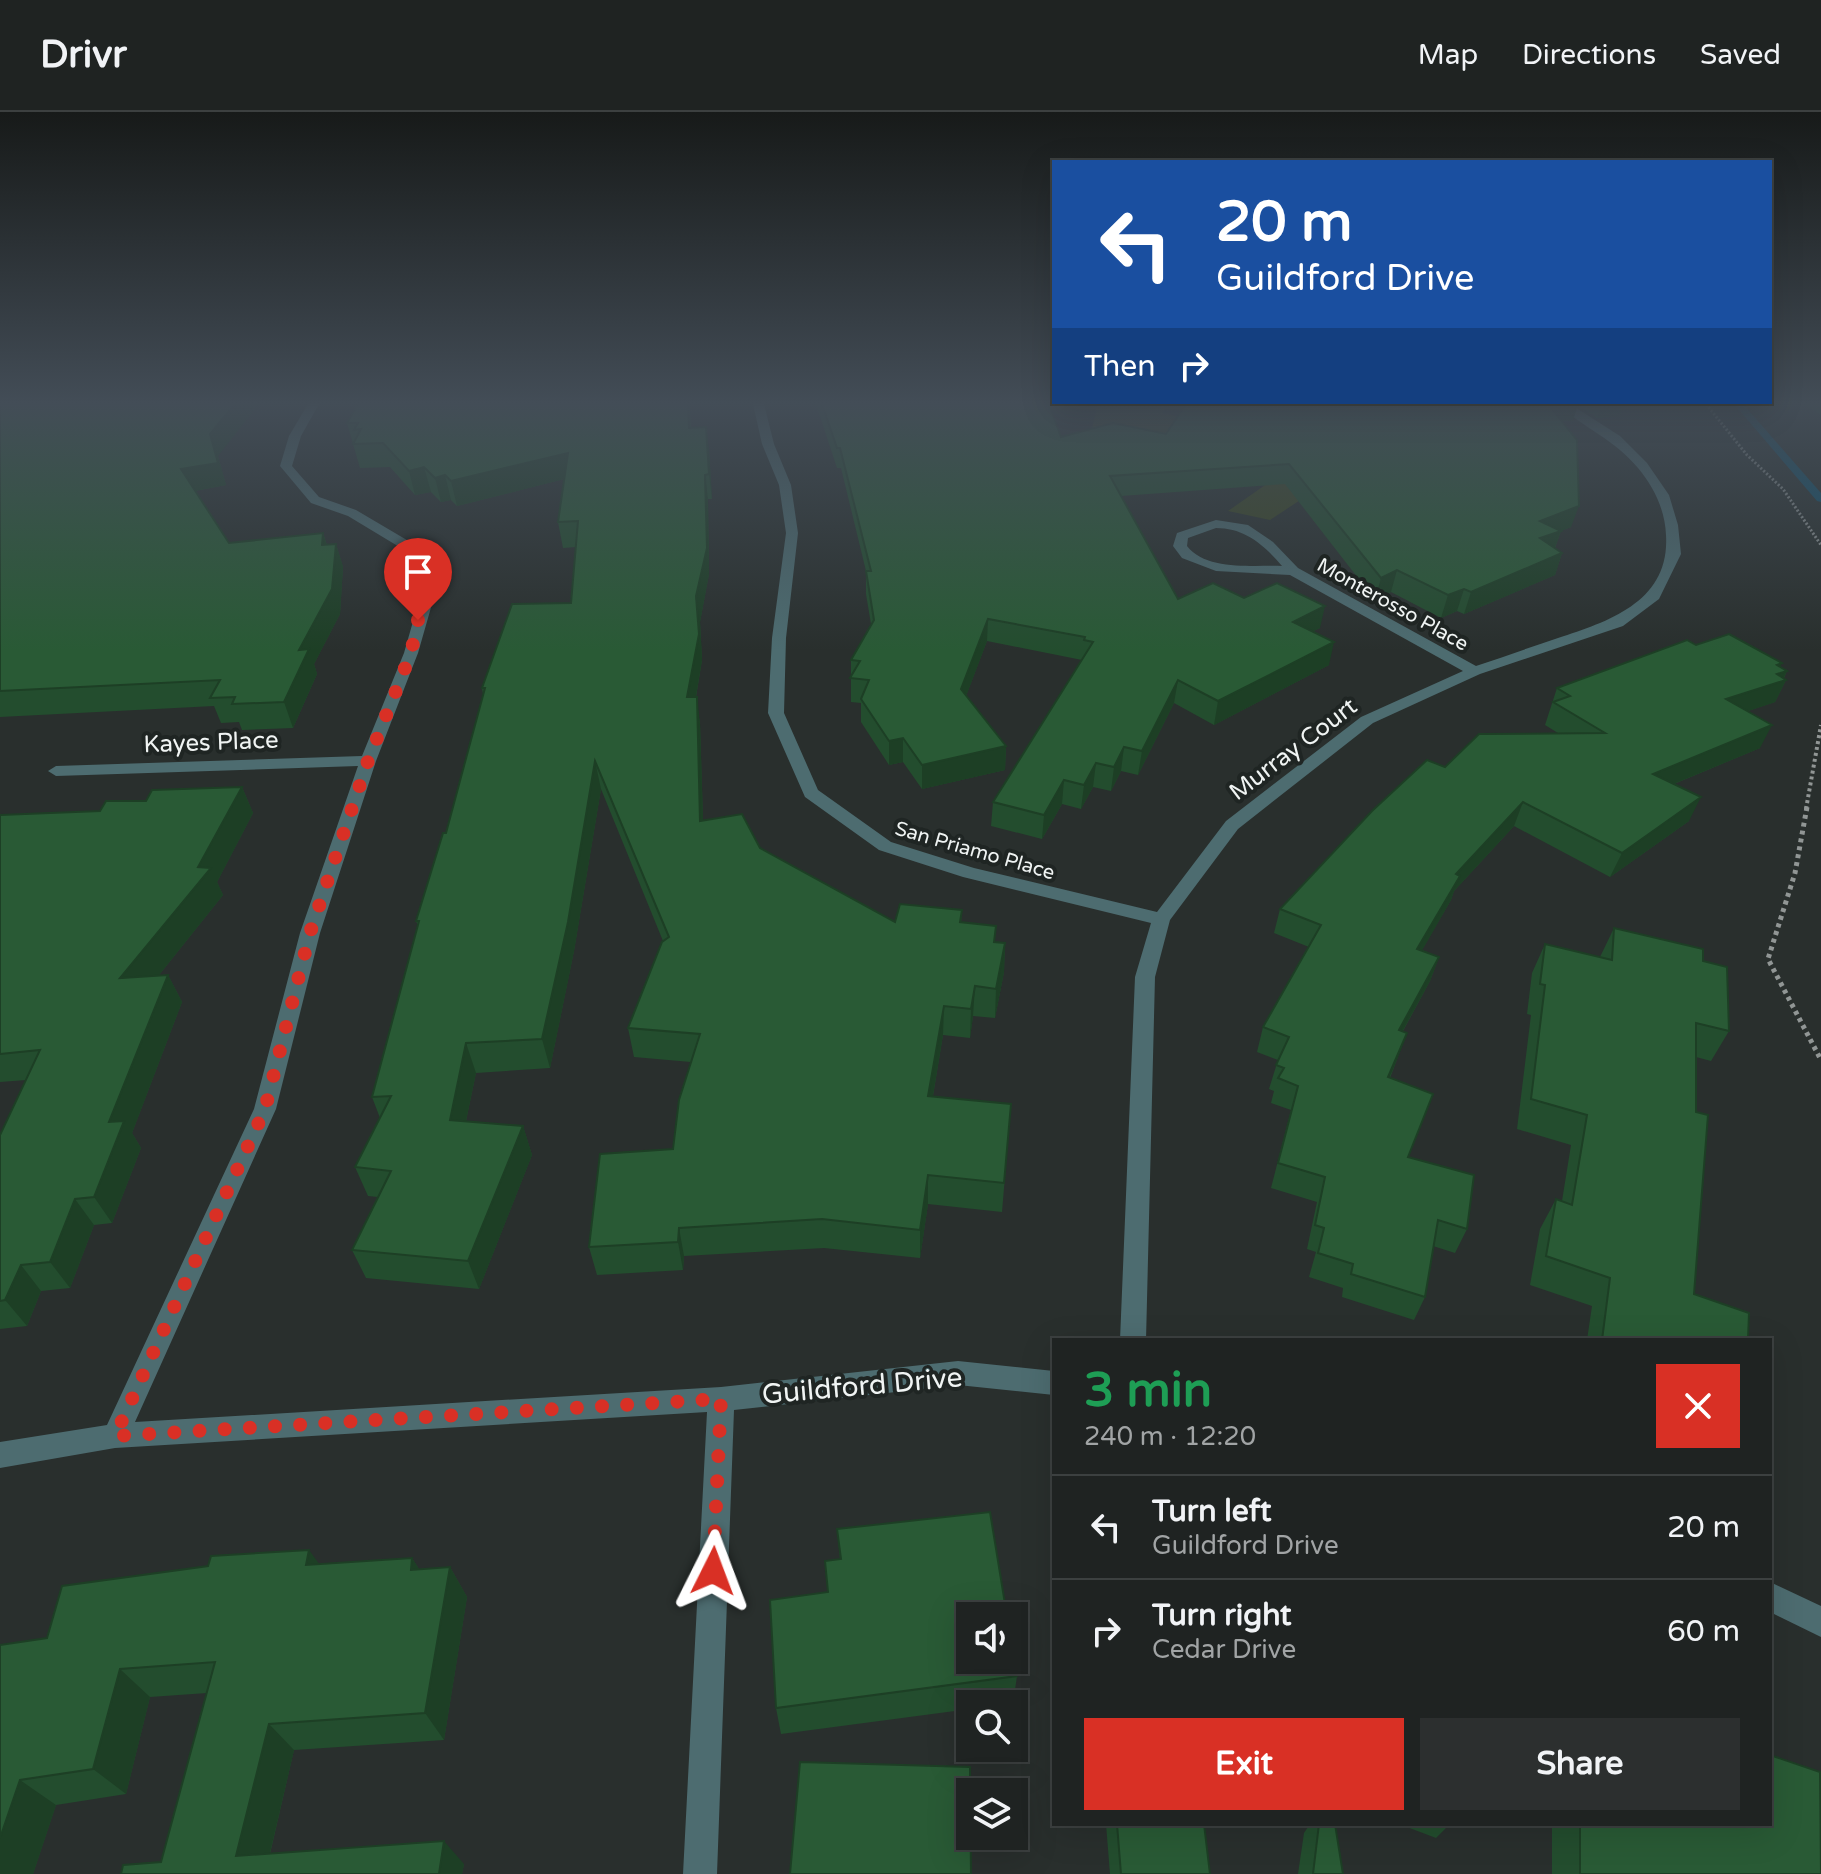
<!DOCTYPE html>
<meta charset="utf-8">
<style>
:root{--surface:#1f2322;--page:#2c2f2f;--text:#f1f3f6;--muted:#a1a4a5;--line:#3c4040;--accent:#d93025}
body{margin:0;font-family:"Varela Round",sans-serif;background:var(--page);color:var(--text);height:100vh;display:flex;flex-direction:column;font-size:30px;white-space:nowrap}
*{box-sizing:border-box;margin:0}
p{font-size:26px;color:var(--muted)}
.icon{flex:none;width:44px;height:44px;fill:none;stroke:currentColor;stroke-width:2;stroke-linecap:round;stroke-linejoin:round}
.map{position:relative;flex:1;overflow:hidden}
.side{position:absolute;left:1052px;top:1226px;width:720px;height:488px;display:flex;flex-direction:column;background:var(--surface);border-radius:0px;box-shadow:0 8px 32px #0002,0 0 0 2px var(--line)}
.side>*{flex:none}
.banner{position:absolute;left:1052px;top:48px;width:720px;height:244px;border-radius:0px;box-shadow:0 8px 32px #0002,0 0 0 2px var(--line);background:#1a4fa0;color:#fff;overflow:hidden}
.fabs{position:absolute;left:956px;top:1490px;display:grid;gap:16px}
.fabs a{display:grid;place-items:center;width:72px;height:72px;border-radius:0px;background:var(--surface);box-shadow:0 8px 32px #0002,0 0 0 2px var(--line);font-size:40px}
.pin{position:absolute;display:grid;place-items:center;width:68px;height:68px;color:#fff;margin:-82px -34px;border-radius:50% 50% 50% 0;rotate:-45deg;box-shadow:0 0 8px #0007}
.pin .icon{rotate:45deg}
.me{position:absolute;width:88px;margin:-44px;rotate:3deg;stroke-linejoin:round;filter:drop-shadow(0 0 6px #0008)}
.turn{display:flex;align-items:center;gap:28px;height:168px;padding:0 32px;font-size:36px}
.turn .icon{width:104px;height:104px;stroke-width:2.5}
.turn b{display:block;font-size:56px;line-height:68px}
.then{display:flex;align-items:center;height:76px;padding:0 32px;background:#0003;gap:16px;font-size:30px}
.round{display:grid;place-items:center;flex:none;width:84px;height:84px;border-radius:0px;background:var(--page)}
.head{display:flex;align-items:center;justify-content:space-between;height:136px;padding:0 32px}
h1{font-size:48px;font-weight:700;line-height:60px;color:#1e9e55}
.primary-button{display:flex;gap:16px;margin-top:auto;padding:16px 32px}
.primary-button a{flex:1;height:92px;border-radius:0px;background:var(--accent);color:#fff;font-size:32px;font-weight:700;line-height:92px;text-align:center}
.primary-button a+a{background:var(--page);color:var(--text)}
ul{padding:0;list-style:none}
li{display:flex;align-items:center;gap:24px;height:104px;padding:0 32px;border-top:2px solid var(--line)}
li div{flex:1}
li b{display:block;font-size:30px}
li em{font-style:normal}
header{display:flex;align-items:center;gap:48px;box-sizing:border-box;height:112px;padding:0 40px;background:var(--surface);border-bottom:2px solid var(--line)}
header strong{font-size:38px}
nav{display:flex;gap:44px;margin-inline-start:auto;font-size:28px}
.map>svg:first-child{display:block}
.green{fill:#3a4521}
.lines{fill:none;stroke-linecap:round;stroke-linejoin:round}
.stream{fill:#0b516f;fill-rule:evenodd}
.path-far2{stroke:#919695;stroke-width:3;stroke-dasharray:2 2;stroke-linecap:butt}
.path-far1{stroke:#919695;stroke-width:4;stroke-dasharray:3 3;stroke-linecap:butt}
.path{stroke:#919695;stroke-width:5;stroke-dasharray:4 4;stroke-linecap:butt}
.minor{fill:#4d6c70;fill-rule:evenodd}
.wall{fill:#234d2e}
.shaded-wall{fill:#1d3f25}
.building{fill:#295a35;stroke:#1d3f25;stroke-width:2}
.route{stroke:#d93025;stroke-width:14;stroke-dasharray:0 25.2}
.labels{text-anchor:middle;stroke-width:8;stroke-linejoin:round;paint-order:stroke}
.far-street-label{font-size:20px;fill:#f0f4f3;stroke:#1f2523}
.street-label{font-size:24px;fill:#f0f4f3;stroke:#1f2523}
.near-street-label{font-size:28px;fill:#f0f4f3;stroke:#1f2523}
</style>
<header>
<strong>Drivr</strong>
<nav><a>Map</a><a>Directions</a><a>Saved</a></nav>
</header>
<div class="map">
<svg width="1821" height="1762" viewBox="0 0 1821 1762">
<rect width="100%" height="100%" fill="#292f2d"/>
<polygon class="green" points="1098,292 1167,292 1162,301 1314,330 1323,373 1270,408 1228,399 1268,371 1090,324"/>
<g class="lines">
<polygon class="stream" points="1734,292 1743,292 1821,381 1821,390 1817,389"/>
<polyline class="path-far2" points="1706,292 1747,343 1783,377 1821,433"/>
<polyline class="path-far1" points="1806,697 1821,613"/>
<polyline class="path" points="1807,695 1795,761 1768,847 1821,948"/>
<g class="minor">
<polygon points="308,292 319,292 301,324 292,354 319,385 356,398 417,434 436,478 418,541 376,649 320,821 276,997 135,1310 721,1275 958,1249 1054,1259 1054,1283 958,1273 734,1298 717,1762 683,1762 707,1300 115,1336 0,1356 0,1330 107,1313 254,997 300,821 358,654 56,664 48,659 56,654 362,644 404,541 422,478 406,439 348,404 311,391 280,354 289,324"/>
<path d="M 753,292 L 764,292 L 774,332 L 791,373 L 798,421 L 786,526 L 784,601 L 818,678 L 891,730 L 974,756 L 1157,800 L 1226,709 L 1361,605 L 1463,559 L 1290,463 L 1216,459 L 1182,446 L 1173,434 L 1177,421 L 1216,408 L 1248,413 L 1273,430 L 1298,456 L 1476,554 C 1503,545 1531,535 1558,526 C 1610,509 1670,489 1666,423 C 1665,398 1654,375 1638,356 C 1615,328 1584,316 1557,292 L 1570,292 L 1620,324 L 1647,351 L 1669,383 L 1678,413 L 1681,442 L 1659,487 L 1623,514 L 1480,562 L 1373,611 L 1238,717 L 1170,808 L 1155,865 L 1146,1228 L 1120,1228 L 1135,865 L 1151,811 L 963,765 L 879,738 L 805,685 L 768,601 L 772,526 L 786,421 L 779,373 L 762,332 ZM 1216,416 C 1245,416 1264,433 1282,454 C 1253,453 1206,459 1187,434 L 1188,426 Z"/>
<polygon points="1770,1470 1821,1494 1821,1525 1770,1500"/>
</g>
</g>
<g class="wall">
<polygon points="0,292 218,344 226,373 195,379 229,431 323,421 327,433 336,432 343,455 340,502 314,552 317,562 293,616 242,618 239,610 221,611 214,594 0,605"/>
<polygon points="358,292 690,292 691,316 709,338 712,387 708,387 709,462 700,510 702,548 696,585 700,612 703,708 760,736 895,810 962,798 961,811 995,830 1005,831 1004,860 995,906 973,904 970,926 943,923 933,984 1011,992 1002,1100 928,1092 920,1146 824,1136 684,1144 683,1158 597,1163 589,1135 673,1037 691,950 634,945 628,916 663,829 601,677 574,839 550,956 476,961 466,1009 523,1014 532,1043 479,1177 366,1166 352,1138 378,1085 368,1084 355,1055 380,1006 372,985 418,814 416,809 446,721 483,582 482,576 571,491 576,435 563,436 558,410 564,367 457,394 451,388 441,390 431,380 415,383 390,355 360,356 347,311"/>
<polygon points="816,292 1049,292 1061,325 1166,322 1186,292 1624,292 1620,303 1597,306 1578,293 1573,308 1562,309 1571,415 1561,419 1555,436 1562,441 1555,463 1464,502 1457,499 1441,506 1391,480 1375,488 1285,372 1121,384 1178,487 1244,486 1320,516 1313,519 1329,553 1214,613 1174,591 1138,663 1121,659 1111,679 1093,675 1081,697 1062,692 1042,727 991,714 993,690 1082,548 987,529 966,584 1006,634 1005,658 922,677 903,650 889,653 861,610 861,591 851,590 851,548 871,512 866,482 866,459 841,356 837,356"/>
<polygon points="1804,292 1821,292 1821,303"/>
<polygon points="1696,533 1780,555 1787,559 1784,566 1786,568 1775,590 1748,599 1760,636 1674,672 1689,709 1610,765 1514,714 1454,779 1451,788 1422,838 1439,845 1430,869 1403,919 1407,921 1390,966 1408,1045 1467,1117 1455,1141 1433,1134 1425,1185 1414,1208 1342,1185 1343,1176 1309,1165 1316,1140 1307,1137 1317,1090 1271,1076 1291,998 1271,991 1274,979 1269,977 1278,948 1257,940 1263,915 1309,835 1274,821 1280,797 1445,655 1558,621 1545,613 1557,576"/>
<polygon points="242,675 253,701 217,770 223,783 159,863 168,863 182,890 132,1021 141,1036 112,1111 94,1113 70,1176 41,1179 27,1214 0,1217 0,1023 26,968 0,970 0,703 100,699 146,689"/>
<polygon points="1614,816 1703,849 1729,919 1711,949 1696,945 1694,1182 1748,1228 1587,1228 1592,1194 1530,1173 1540,1117 1556,1087 1562,1089 1571,1033 1517,1017 1531,903 1527,902 1532,861 1545,832 1600,845"/>
<polygon points="837,1417 1017,1564 1013,1592 970,1592 970,1597 781,1622 776,1596 828,1480 840,1447"/>
<polygon points="412,1446 419,1457 450,1455 467,1485 444,1628 294,1638 270,1742 464,1752 462,1762 121,1762 161,1750 207,1581 150,1585 126,1682 56,1693 33,1762 0,1762 47,1526 319,1452"/>
<polygon points="1106,1712 1204,1712 1210,1762 1110,1762"/>
<polygon points="1310,1712 1335,1712 1343,1762 1298,1762 1304,1721"/>
<polygon points="1399,1712 1450,1712 1436,1726"/>
<polygon points="1552,1712 1770,1712 1821,1762 1552,1762"/>
</g>
<g class="shaded-wall">
<polygon points="235,292 259,292 218,344 226,373 189,380 181,357"/>
<polygon points="1547,292 1578,292 1573,308 1541,311"/>
<polygon points="1602,292 1624,292 1620,303 1597,306"/>
<polygon points="706,315 709,338 712,387 709,362"/>
<polygon points="568,341 572,365 457,394 451,369"/>
<polygon points="424,355 431,380 415,383 409,359"/>
<polygon points="445,363 451,388 441,390 435,366"/>
<polygon points="705,363 708,387 709,462 700,510 702,548 691,613 687,585"/>
<polygon points="1579,394 1571,415 1561,419 1553,441 1532,447 1540,409"/>
<polygon points="323,421 330,444 322,433"/>
<polygon points="336,432 343,455 340,502 314,552 317,562 293,616 284,590 299,538"/>
<polygon points="1562,441 1555,463 1464,502 1471,480"/>
<polygon points="1397,458 1391,480 1375,488 1381,466"/>
<polygon points="1464,477 1457,499 1441,506 1448,483"/>
<polygon points="1325,494 1320,516 1288,532 1293,510"/>
<polygon points="988,507 987,529 960,600 961,577"/>
<polygon points="1334,530 1329,553 1214,613 1218,589"/>
<polygon points="1782,551 1771,573 1777,562 1787,559 1782,569 1786,568 1775,590 1715,610 1726,587"/>
<polygon points="1178,568 1174,591 1138,663 1142,639"/>
<polygon points="697,585 700,612 704,737 700,709"/>
<polygon points="1772,613 1760,636 1642,685 1653,662"/>
<polygon points="903,626 903,650 889,653 889,629"/>
<polygon points="1006,634 1005,658 922,677 922,653"/>
<polygon points="1124,635 1121,659 1111,679 1114,655"/>
<polygon points="595,649 601,677 574,839 550,956 542,927"/>
<polygon points="1096,651 1093,675 1081,697 1084,673"/>
<polygon points="1064,668 1062,692 1042,727 1044,703"/>
<polygon points="242,675 253,701 217,770 223,783 135,893 120,866 198,755"/>
<polygon points="1701,685 1689,709 1610,765 1622,741"/>
<polygon points="1523,690 1514,714 1454,779 1451,788 1409,861 1417,837 1456,762"/>
<polygon points="1005,831 1004,860 995,906 996,877"/>
<polygon points="1439,845 1430,869 1390,942 1399,918"/>
<polygon points="168,863 182,890 132,1021 141,1036 112,1111 94,1085 109,1010"/>
<polygon points="975,874 973,904 970,926 971,897"/>
<polygon points="944,894 943,923 928,1013 928,984"/>
<polygon points="1407,921 1398,945 1379,990 1388,965"/>
<polygon points="466,931 476,961 460,1037 450,1008"/>
<polygon points="523,1014 532,1043 479,1177 468,1149"/>
<polygon points="928,1063 928,1092 920,1146 920,1118"/>
<polygon points="75,1087 94,1113 70,1176 50,1150"/>
<polygon points="679,1116 684,1144 683,1158 678,1130"/>
<polygon points="21,1153 41,1179 27,1214 5,1188"/>
<polygon points="309,1438 331,1468 306,1453"/>
<polygon points="412,1446 431,1476 411,1458"/>
<polygon points="450,1455 467,1485 444,1628 425,1601"/>
<polygon points="120,1557 150,1585 126,1682 93,1657"/>
<polygon points="269,1612 294,1638 265,1762 236,1744"/>
<polygon points="20,1668 56,1693 33,1762 0,1762 0,1726"/>
<polygon points="444,1729 464,1752 462,1762 439,1762"/>
</g>
<g class="building">
<polygon points="0,292 235,292 210,322 218,351 181,357 229,431 323,421 322,433 336,432 332,477 299,538 309,537 284,590 232,592 235,585 210,586 220,568 0,579"/>
<polygon points="358,292 688,292 689,316 706,315 709,362 705,363 707,436 696,484 699,522 687,585 697,585 700,709 742,702 760,736 895,810 900,792 962,798 960,810 996,814 994,830 1005,831 996,877 975,874 971,897 944,894 928,984 1011,992 1004,1071 928,1063 920,1118 822,1107 679,1116 678,1130 589,1135 600,1042 673,1037 679,988 700,922 628,916 662,830 669,825 595,649 568,810 542,927 466,931 450,1008 523,1014 468,1149 352,1138 391,1059 355,1055 391,984 372,985 419,809 416,809 443,721 446,721 468,639 485,576 482,576 512,492 571,491 578,409 558,410 568,341 451,369 445,363 435,366 424,355 409,359 383,331 353,332 361,317 354,318 358,311 347,311"/>
<polygon points="822,292 1049,292 1061,325 1113,311 1166,322 1186,292 1548,292 1577,328 1579,394 1540,409 1561,419 1540,426 1562,441 1471,480 1464,477 1448,483 1397,458 1381,466 1289,352 1110,364 1178,487 1213,471 1244,486 1277,471 1325,494 1293,510 1334,530 1218,589 1178,568 1142,639 1124,635 1114,655 1096,651 1084,673 1064,668 1044,703 993,690 1093,530 1084,528 1085,525 988,507 961,577 1006,634 922,653 903,626 889,629 861,587 869,568 850,566 860,549 851,548 874,508 866,459 871,459 840,336 837,336"/>
<polygon points="1729,522 1782,551 1777,553 1787,559 1777,562 1786,568 1726,587 1772,613 1653,662 1701,685 1622,741 1523,690 1456,762 1460,764 1417,837 1439,845 1399,918 1407,921 1388,965 1433,982 1408,1045 1474,1063 1467,1117 1438,1108 1425,1185 1351,1162 1353,1152 1318,1141 1324,1116 1315,1113 1325,1065 1278,1051 1298,974 1278,966 1284,956 1276,953 1289,925 1263,915 1321,813 1280,797 1372,699 1427,648 1445,655 1479,622 1605,621 1553,590 1570,584 1557,576 1687,528 1696,533"/>
<polygon points="242,675 198,755 211,756 120,866 168,863 109,1010 124,1009 94,1085 75,1087 50,1150 21,1153 5,1188 0,1189 0,1023 40,938 0,942 0,703 100,699 106,689 146,689 152,678"/>
<polygon points="1614,816 1703,837 1703,849 1727,855 1729,919 1696,911 1696,1000 1708,1003 1694,1182 1749,1201 1748,1228 1602,1228 1610,1166 1546,1144 1556,1087 1572,1093 1587,1003 1531,987 1545,873 1540,872 1545,832 1612,848"/>
<polygon points="990,1400 1007,1504 970,1504 970,1548 1014,1548 1014,1544 1017,1564 776,1596 770,1488 828,1480 825,1449 841,1447 837,1417"/>
<polygon points="309,1438 306,1453 412,1446 411,1458 450,1455 425,1601 269,1612 236,1744 444,1729 439,1762 121,1762 123,1753 161,1750 215,1550 120,1557 93,1657 20,1668 0,1726 0,1533 47,1526 62,1474 208,1454 211,1444"/>
<polygon points="1770,1643 1820,1660 1821,1762 1580,1762 1580,1712 1770,1712"/>
<polygon points="800,1650 970,1655 971,1762 790,1762"/>
<polygon points="1117,1712 1204,1712 1210,1762 1121,1762"/>
<polygon points="1319,1712 1335,1712 1343,1762 1313,1762"/>
</g>
<linearGradient id="sky" x2="0" y2="1"><stop stop-color="#171a19"/><stop offset="0.54" stop-color="#434d57"/><stop offset="1" stop-color="#434d57" stop-opacity="0"/></linearGradient>
<rect width="1821" height="539" fill="url(#sky)"/>
<g class="lines">
<polyline class="route" points="418,508 411,541 368,649 310,821 265,997 115,1324 721,1287 713,1459"/>
</g>
<g class="labels">
<g class="far-street-label">
<text transform="translate(1393 492) rotate(29)" y="7">Monterosso Place</text>
<text transform="translate(975 738) rotate(16)" y="7">San Priamo Place</text>
</g>
<g class="street-label">
<text transform="translate(211 630) rotate(-2)" y="8">Kayes Place</text>
<text transform="translate(1293 637) rotate(-37)" y="8">Murray Court</text>
</g>
<g class="near-street-label">
<text transform="translate(862 1273) rotate(-5)" y="10">Guildford Drive</text>
</g>
</g>
</svg>
<div class="fabs">
<a><svg class="icon" aria-label="sound" viewBox="0 0 24 24"><path d="M4 9h4l5-4v14l-5-4H4zM17 9q2 3 0 6"/></svg></a>
<a><svg class="icon" aria-label="search" viewBox="0 0 24 24"><circle cx="10" cy="10" r="6"/><path d="M15 15l6 6"/></svg></a>
<a><svg class="icon" aria-label="layers" viewBox="0 0 24 24"><path d="M12 4l9 5-9 5-9-5zM3 14l9 5 9-5"/></svg></a>
</div>
<div class="pin" style="left:418px;top:508px;background:#d93025"><svg class="icon" aria-label="arrive" viewBox="0 0 24 24"><path d="M6 21V4h12l-3 4 3 4H6"/></svg></div>
<svg class="me" style="left:713px;top:1459px" viewBox="-20 -20 40 40"><path d="M0-17L14 15 0 8-14 15z" fill="#d93025" stroke="#fff" stroke-width="4"/></svg>
<div class="banner">
<div class="turn"><svg class="icon" aria-label="left" viewBox="0 0 24 24"><path d="M17 20v-9H6M10 6l-5 5 5 5"/></svg><div><b>20 m</b>Guildford Drive</div></div>
<div class="then">Then<svg class="icon" aria-label="right" viewBox="0 0 24 24"><path d="M7 20v-9h11M14 6l5 5-5 5"/></svg></div>
</div>
<section class="side">
<div class="head"><div><h1>3 min</h1><p>240 m · 12:20</p></div><a class="round" style="background:#d93025;color:#fff"><svg class="icon" aria-label="close" viewBox="0 0 24 24"><path d="M6 6l12 12M18 6L6 18"/></svg></a></div>
<ul>
<li><svg class="icon" aria-label="left" viewBox="0 0 24 24"><path d="M17 20v-9H6M10 6l-5 5 5 5"/></svg><div><b>Turn left</b><p>Guildford Drive</p></div><em>20 m</em></li>
<li><svg class="icon" aria-label="right" viewBox="0 0 24 24"><path d="M7 20v-9h11M14 6l5 5-5 5"/></svg><div><b>Turn right</b><p>Cedar Drive</p></div><em>60 m</em></li>
</ul>
<div class="primary-button"><a>Exit</a><a>Share</a></div>
</section>
</div>
